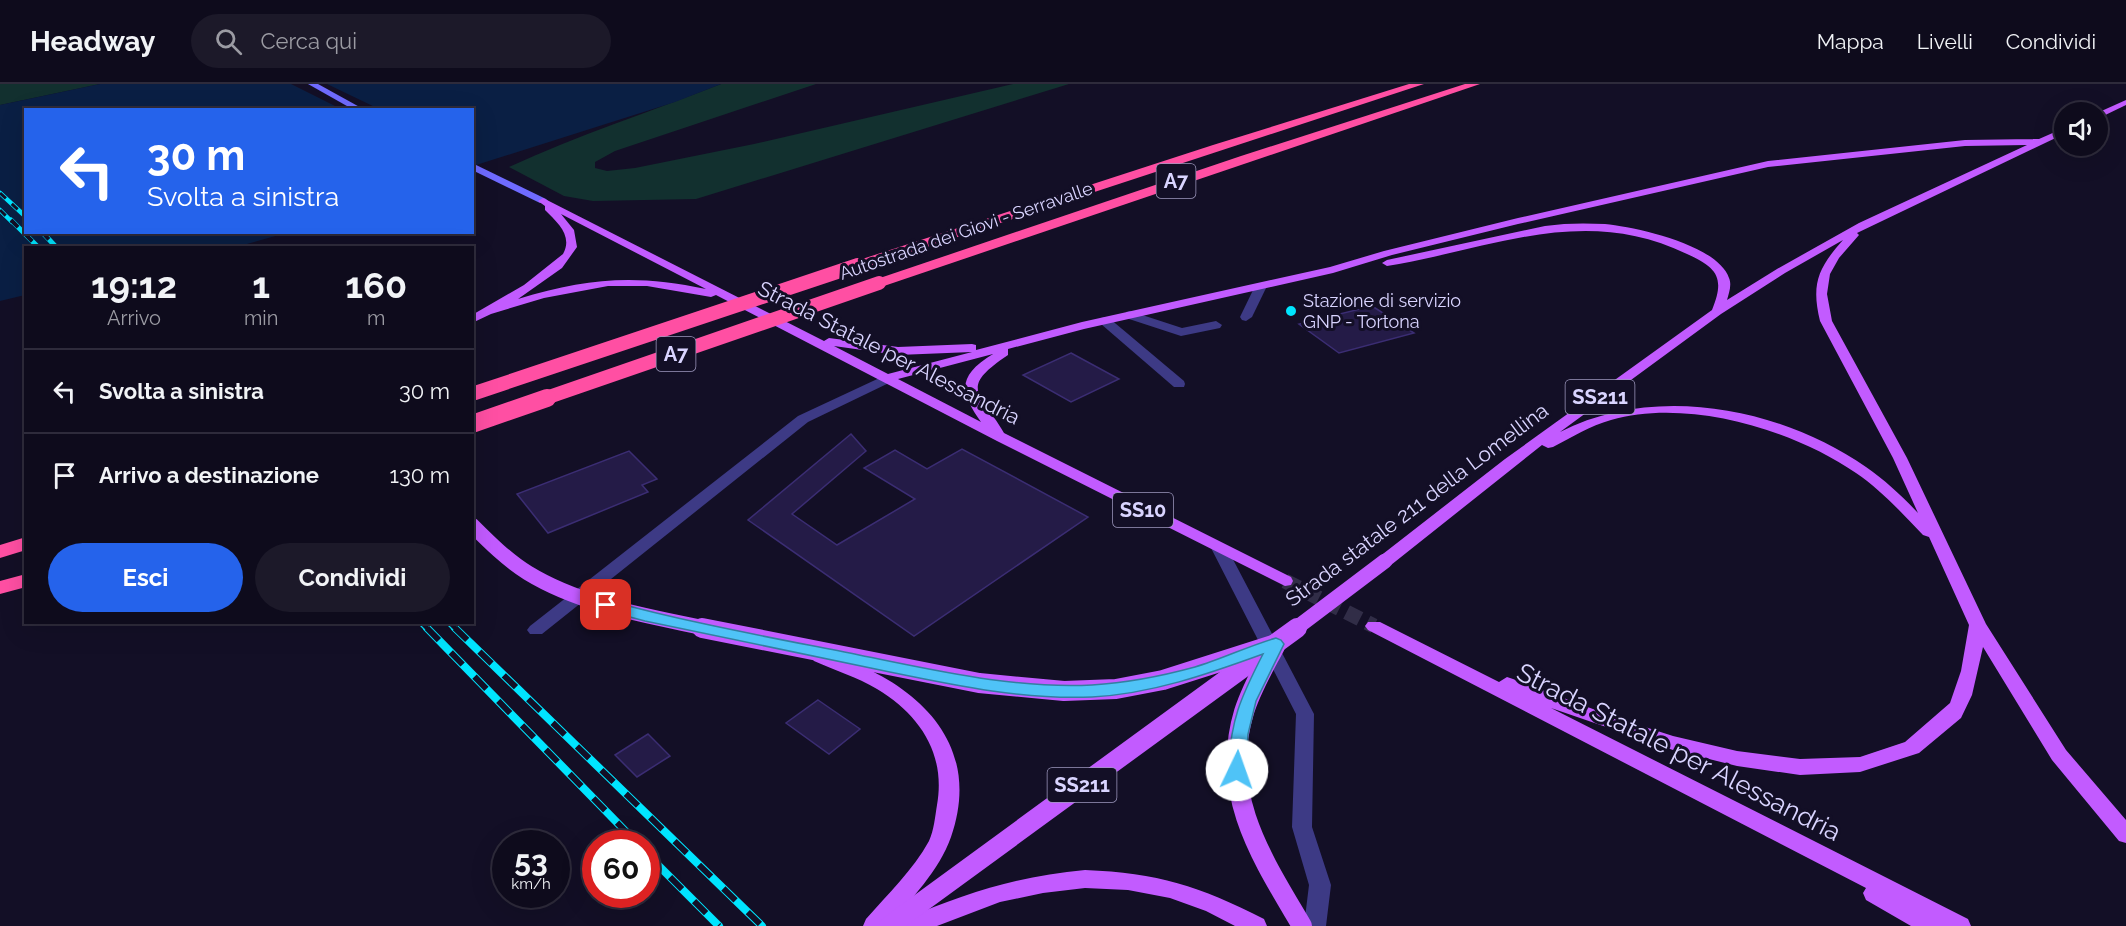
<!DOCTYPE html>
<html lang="it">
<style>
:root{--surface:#0e0b1c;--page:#1c1929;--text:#f1f3f6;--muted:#9b9ba3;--line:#2e2b3b;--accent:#2563eb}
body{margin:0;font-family:Raleway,sans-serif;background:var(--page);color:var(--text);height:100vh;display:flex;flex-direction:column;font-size:22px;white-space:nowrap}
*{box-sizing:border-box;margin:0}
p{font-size:20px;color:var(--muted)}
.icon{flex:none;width:33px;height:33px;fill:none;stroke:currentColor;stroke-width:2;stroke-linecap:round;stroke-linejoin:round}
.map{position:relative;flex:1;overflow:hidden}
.side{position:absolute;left:24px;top:162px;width:450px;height:378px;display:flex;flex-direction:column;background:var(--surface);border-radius:0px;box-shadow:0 6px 24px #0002,0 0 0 2px var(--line)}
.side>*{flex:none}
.guide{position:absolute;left:24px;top:24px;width:450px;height:126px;border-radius:0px;box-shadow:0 6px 24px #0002,0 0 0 2px var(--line);background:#2563eb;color:#fff;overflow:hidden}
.controls{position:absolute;left:2054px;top:18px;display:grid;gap:12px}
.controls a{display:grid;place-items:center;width:54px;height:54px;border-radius:50%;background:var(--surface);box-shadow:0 6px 24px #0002,0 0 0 2px var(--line);font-size:30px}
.speed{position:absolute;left:492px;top:746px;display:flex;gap:12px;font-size:30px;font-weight:700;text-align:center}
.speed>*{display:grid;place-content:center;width:78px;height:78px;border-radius:50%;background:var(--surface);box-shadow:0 6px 24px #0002,0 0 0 2px var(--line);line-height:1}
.speed small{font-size:15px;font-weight:400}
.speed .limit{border:9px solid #d22;background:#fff;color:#111}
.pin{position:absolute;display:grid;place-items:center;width:51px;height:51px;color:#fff;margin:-26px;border-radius:12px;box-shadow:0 3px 9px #0006}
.me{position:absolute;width:66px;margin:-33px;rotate:3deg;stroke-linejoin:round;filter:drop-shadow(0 0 4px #0008)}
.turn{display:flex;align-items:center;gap:21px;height:126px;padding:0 24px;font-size:27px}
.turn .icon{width:78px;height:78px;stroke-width:2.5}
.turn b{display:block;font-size:42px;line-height:51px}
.eta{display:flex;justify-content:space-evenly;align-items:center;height:102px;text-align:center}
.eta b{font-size:36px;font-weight:700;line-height:42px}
.action{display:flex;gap:12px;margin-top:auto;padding:12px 24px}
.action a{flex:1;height:69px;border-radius:36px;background:var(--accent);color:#fff;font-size:24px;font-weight:700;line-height:69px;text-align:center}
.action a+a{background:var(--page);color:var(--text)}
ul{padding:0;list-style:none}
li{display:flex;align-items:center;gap:18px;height:84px;padding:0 24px;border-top:2px solid var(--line)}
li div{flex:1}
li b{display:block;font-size:22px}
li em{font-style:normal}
header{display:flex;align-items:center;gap:36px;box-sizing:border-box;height:84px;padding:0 30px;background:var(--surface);border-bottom:2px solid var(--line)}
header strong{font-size:28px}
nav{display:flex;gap:33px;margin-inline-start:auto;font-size:21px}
.search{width:420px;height:54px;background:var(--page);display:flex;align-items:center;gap:15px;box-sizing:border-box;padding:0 21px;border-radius:33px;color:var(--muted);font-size:22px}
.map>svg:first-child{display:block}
.green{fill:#12302f}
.water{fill:#0a1f44}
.pier{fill:#130f26}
.building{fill:#241b47;stroke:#3b2d73;stroke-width:1.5}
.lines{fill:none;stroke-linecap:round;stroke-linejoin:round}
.primary-tunnel{stroke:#312d47;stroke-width:15;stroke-dasharray:15 8;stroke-linecap:butt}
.service{fill:#3d3a85;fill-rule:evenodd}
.minor{fill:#3d3a85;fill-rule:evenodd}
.secondary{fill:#6f6bff;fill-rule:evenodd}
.primary{fill:#c25bff;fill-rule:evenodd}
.motorway{fill:#ff4fa3;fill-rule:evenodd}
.rail-far3-casing{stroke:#00e5ff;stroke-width:4.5}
.rail-far2-casing{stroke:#00e5ff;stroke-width:5}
.rail-far1-casing{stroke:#00e5ff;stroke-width:7}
.rail-casing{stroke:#00e5ff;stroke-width:8}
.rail-far3{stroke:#130f26;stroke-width:3;stroke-dasharray:8;stroke-linecap:butt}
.rail-far2{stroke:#130f26;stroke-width:4;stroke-dasharray:10;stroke-linecap:butt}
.rail-far1{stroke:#130f26;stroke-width:4.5;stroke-dasharray:14;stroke-linecap:butt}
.rail{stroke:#130f26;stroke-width:6;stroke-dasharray:17;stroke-linecap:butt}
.primary-bridge-far1{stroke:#c25bff;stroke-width:15}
.primary-bridge{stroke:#c25bff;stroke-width:20}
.motorway-bridge-far1{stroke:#ff4fa3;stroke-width:14}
.motorway-bridge{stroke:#ff4fa3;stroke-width:18}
.route{fill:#4fc3f7;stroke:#337fa1;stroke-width:1.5}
.poi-dot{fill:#00e5ff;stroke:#130f26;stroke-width:2}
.labels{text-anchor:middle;stroke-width:6;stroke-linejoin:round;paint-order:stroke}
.far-street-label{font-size:18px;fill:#d9d4ff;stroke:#130f26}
.far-poi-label{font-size:18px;fill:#d9d4ff;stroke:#130f26;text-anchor:start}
.shield{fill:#130f26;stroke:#9e99be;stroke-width:1.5}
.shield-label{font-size:20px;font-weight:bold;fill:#d9d4ff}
.street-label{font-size:21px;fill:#d9d4ff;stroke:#130f26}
.near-street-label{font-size:26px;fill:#d9d4ff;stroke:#130f26}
</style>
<header>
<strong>Headway</strong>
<div class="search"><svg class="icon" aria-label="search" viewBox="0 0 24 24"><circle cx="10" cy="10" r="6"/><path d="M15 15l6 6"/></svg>Cerca qui</div>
<nav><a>Mappa</a><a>Livelli</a><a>Condividi</a></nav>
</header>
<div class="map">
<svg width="2126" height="842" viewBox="0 0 2126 842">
<rect width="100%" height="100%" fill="#130f26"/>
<g class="green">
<polygon points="0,0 100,0 0,21"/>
<path d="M 721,0 L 816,0 L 615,67 L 595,78 L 595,84 L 607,87 L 635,84 L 754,60 L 1013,0 L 1069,0 L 696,115 L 593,117 L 564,112 L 509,83 C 578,51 650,28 721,0 Z"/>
</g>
<polygon class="water" points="100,0 721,0 675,18 473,82 472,26 26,26 26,148 286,149 236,163 26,164 25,211 0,217 0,21"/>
<polygon class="pier" points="291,0 327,0 379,25 341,25"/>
<g class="building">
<polygon points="1372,222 1414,249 1339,269 1299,240"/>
<polygon points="1071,269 1119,295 1071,318 1023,291"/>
<polygon points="851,350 866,367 792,430 837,461 915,415 864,384 895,366 927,385 962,365 1088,433 914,552 748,436"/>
<polygon points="629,367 657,395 642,401 648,408 548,449 517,410"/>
<polygon points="818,616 860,645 829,670 786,639"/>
<polygon points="648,650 670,672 637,693 615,671"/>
</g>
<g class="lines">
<polyline class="primary-tunnel" points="1285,497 1374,542"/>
<g class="service">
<polygon points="1261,199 1267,202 1252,233 1246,237 1242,236 1240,233 1255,202"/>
<polygon points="1130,227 1182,244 1216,237 1222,241 1220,244 1181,252 1126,234 1126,228"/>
<polygon points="1105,233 1109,234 1184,297 1185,300 1184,303 1174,303 1101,240 1101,234"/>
<polygon points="1219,459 1227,464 1314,630 1312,743 1331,801 1326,842 1304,842 1309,801 1292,743 1296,630 1211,464"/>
</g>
<polygon class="minor" points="888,290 894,294 893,297 808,338 542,550 530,550 527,546 530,542 798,332"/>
<g class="secondary">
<polygon points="308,0 318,0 365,26 354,26"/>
<polygon points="472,79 546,115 548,117 540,119 472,86"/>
</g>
<g class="primary">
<polygon points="2126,16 2126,21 2097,35 2097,29"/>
<path d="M 2064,44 L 2064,50 L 1857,149 L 1859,151 L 1839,174 L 1830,190 L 1827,210 L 1832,237 L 1907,374 L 1986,540 L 2066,666 L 2126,736 L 2126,759 L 2119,757 L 2052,676 L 1983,563 L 1972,611 L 1961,634 L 1919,669 L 1860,688 L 1800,691 L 1737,682 L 1673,666 L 1551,624 L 1968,835 L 1971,842 L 1911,842 L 1866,816 L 1863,809 L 1866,804 L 1368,546 L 1365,542 L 1368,538 L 1380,538 L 1499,598 L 1507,593 L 1513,595 L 1617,634 L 1673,652 L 1737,667 L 1800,675 L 1860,673 L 1905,658 L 1950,619 L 1961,587 L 1969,541 L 1929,453 L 1923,451 C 1902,429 1881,406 1856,389 C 1792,345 1687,314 1611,336 C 1590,342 1572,353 1553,363 L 1548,364 L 1542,361 L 1391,481 L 1379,481 L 1377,477 L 1379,473 L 1505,375 L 1712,226 C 1725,194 1718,184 1687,170 C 1588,122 1500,161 1399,180 L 1387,182 L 1382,179 L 1387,176 L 1545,142 C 1565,139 1585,139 1605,140 C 1636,143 1718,161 1729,194 C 1732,201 1729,209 1727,216 L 1777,185 L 1859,139 L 2027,61 L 1965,62 L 1768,83 L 1518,140 L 1392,171 L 1333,189 L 1084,245 L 1008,265 L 1008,271 C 957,305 981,309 1004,349 L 1291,493 L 1293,497 L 1291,501 L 1285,502 L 997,357 L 716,211 L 711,213 L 647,202 L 608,202 L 544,214 L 491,230 L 472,239 L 472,231 L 524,201 L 563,170 C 573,152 558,139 545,126 L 545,122 L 538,117 L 543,114 L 824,257 L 829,254 L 898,263 L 972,260 L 976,261 L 976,266 L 1082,238 L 1330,183 L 1384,167 L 1518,134 L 1768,77 L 1965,56 L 2039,55 ZM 561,130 L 706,205 C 635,190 587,194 518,215 L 562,184 L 577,163 L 574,146 ZM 1843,156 C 1818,184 1811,200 1820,237 L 1893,374 L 1918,429 C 1902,412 1885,396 1866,383 C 1781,324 1655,299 1560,348 L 1721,230 L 1785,189 ZM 834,262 L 898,271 L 972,268 L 888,290 ZM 993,270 C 959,291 958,306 981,338 L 898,295 Z"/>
<path d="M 820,567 C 907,592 986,652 951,753 C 939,787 911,815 888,842 L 863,842 L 866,835 C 888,810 913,786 929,757 C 934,746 935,733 937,721 C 946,670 920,631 877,605 C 857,593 834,586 814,577 L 811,573 L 814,569 Z"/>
<path d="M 1085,786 C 1158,789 1199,802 1264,835 L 1267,842 L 1235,842 L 1206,827 L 1170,814 L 1128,806 L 1085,804 L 1043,809 L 1000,818 L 937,842 L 902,842 L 905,835 C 966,809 1019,792 1085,786 Z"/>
</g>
<g class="motorway">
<polygon points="1409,0 1424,0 863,184 858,185 851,181 853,178 1213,61"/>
<polygon points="1465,0 1480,0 884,202 874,202 872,199 874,196 1241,72"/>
<polygon points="26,453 26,466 0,474 0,461"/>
<polygon points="26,490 26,503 0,510 0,497"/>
</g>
<defs>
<g id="rail-far3">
<polyline points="0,109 26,133"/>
<polyline points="0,126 12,138"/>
</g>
<g id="rail-far2">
<polyline points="11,136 39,164"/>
<polyline points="42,148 57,164"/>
</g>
<g id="rail-far1">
<polyline points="421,538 428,545"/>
<polyline points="449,538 456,545"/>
</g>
<g id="rail">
<polyline points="427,544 637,759"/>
<polyline points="455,544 762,842"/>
<polyline points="646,769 719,842"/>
</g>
</defs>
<use href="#rail-far3" class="rail-far3-casing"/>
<use href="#rail-far2" class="rail-far2-casing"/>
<use href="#rail-far1" class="rail-far1-casing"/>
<use href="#rail" class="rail-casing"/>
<use href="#rail-far3" class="rail-far3"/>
<use href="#rail-far2" class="rail-far2"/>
<use href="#rail-far1" class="rail-far1"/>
<use href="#rail" class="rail"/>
<g class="primary-bridge-far1">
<path d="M 472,441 C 489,458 507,476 528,489 C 582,522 649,532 709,545"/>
<polyline points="1295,545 1385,477"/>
</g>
<g class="primary-bridge">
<polyline points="702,544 979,599 1064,607 1116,605 1163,596 1276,560"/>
<path d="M 1275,562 C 1264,583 1251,605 1244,628 C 1219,711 1262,774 1302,842"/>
<polyline points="889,842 1297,544"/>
</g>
<g class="motorway-bridge-far1">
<polyline points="472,310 858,181"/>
<polyline points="543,315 879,199"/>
</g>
<polyline class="motorway-bridge" points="472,340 547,314"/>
</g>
<path class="route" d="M 606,516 C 689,539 774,554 859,571 C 935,586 1013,605 1092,601 C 1125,599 1162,592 1195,583 C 1222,575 1248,562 1276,554 L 1281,556 L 1284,560 L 1256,617 L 1248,650 L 1246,686 L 1244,691 L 1237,693 L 1231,691 L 1228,686 C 1231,635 1240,615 1263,570 C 1208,590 1151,610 1092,613 C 1022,616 953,601 885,587 C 805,571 725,554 645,537 L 600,525 L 598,521 L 600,517 Z"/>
<circle class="poi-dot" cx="1291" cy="227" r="6"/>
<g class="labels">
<g class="far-street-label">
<text transform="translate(966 147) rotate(-19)" y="6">Autostrada dei Giovi - Serravalle</text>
</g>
<g class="far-poi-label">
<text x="1303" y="223">Stazione di servizio<tspan x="1303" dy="21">GNP - Tortona</tspan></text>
</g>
<g class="shield">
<rect x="1156.5" y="80" width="39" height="34" rx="4.5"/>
<rect x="656.5" y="253" width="39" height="34" rx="4.5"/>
<rect x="1565.5" y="296" width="69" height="34" rx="4.5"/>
<rect x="1113" y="409" width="60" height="34" rx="4.5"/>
<rect x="1047.5" y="684" width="69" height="34" rx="4.5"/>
</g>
<g class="shield-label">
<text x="1176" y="104">A7</text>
<text x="676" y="277">A7</text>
<text x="1600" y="320">SS211</text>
<text x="1143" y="433">SS10</text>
<text x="1082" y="708">SS211</text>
</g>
<g class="street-label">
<text transform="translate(889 269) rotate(27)" y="7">Strada Statale per Alessandria</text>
<text transform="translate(1417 421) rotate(-37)" y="7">Strada statale 211 della Lomellina</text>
</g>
<g class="near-street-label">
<text transform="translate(1679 668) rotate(27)" y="9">Strada Statale per Alessandria</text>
</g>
</g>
</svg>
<div class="controls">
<a><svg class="icon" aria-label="sound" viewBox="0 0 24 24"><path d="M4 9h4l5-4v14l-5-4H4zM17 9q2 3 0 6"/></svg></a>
</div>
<div class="speed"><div>53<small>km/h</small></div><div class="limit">60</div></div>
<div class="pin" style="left:606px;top:521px;background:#d93025"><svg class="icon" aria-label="arrive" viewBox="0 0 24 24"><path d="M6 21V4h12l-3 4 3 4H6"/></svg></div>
<svg class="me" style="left:1237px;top:686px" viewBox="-20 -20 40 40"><circle r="19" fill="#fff"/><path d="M0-13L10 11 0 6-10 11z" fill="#4fc3f7"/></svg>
<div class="guide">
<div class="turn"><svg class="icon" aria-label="left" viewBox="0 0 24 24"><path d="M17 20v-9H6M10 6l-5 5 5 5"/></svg><div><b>30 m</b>Svolta a sinistra</div></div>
</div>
<section class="side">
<div class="eta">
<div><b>19:12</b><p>Arrivo</p></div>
<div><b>1</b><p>min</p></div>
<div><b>160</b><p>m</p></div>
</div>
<ul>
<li><svg class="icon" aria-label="left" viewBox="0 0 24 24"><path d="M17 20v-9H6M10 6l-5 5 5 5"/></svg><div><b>Svolta a sinistra</b></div><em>30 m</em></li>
<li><svg class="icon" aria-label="arrive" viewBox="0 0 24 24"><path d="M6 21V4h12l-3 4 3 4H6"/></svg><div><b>Arrivo a destinazione</b></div><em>130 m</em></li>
</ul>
<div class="action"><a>Esci</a><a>Condividi</a></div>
</section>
</div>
